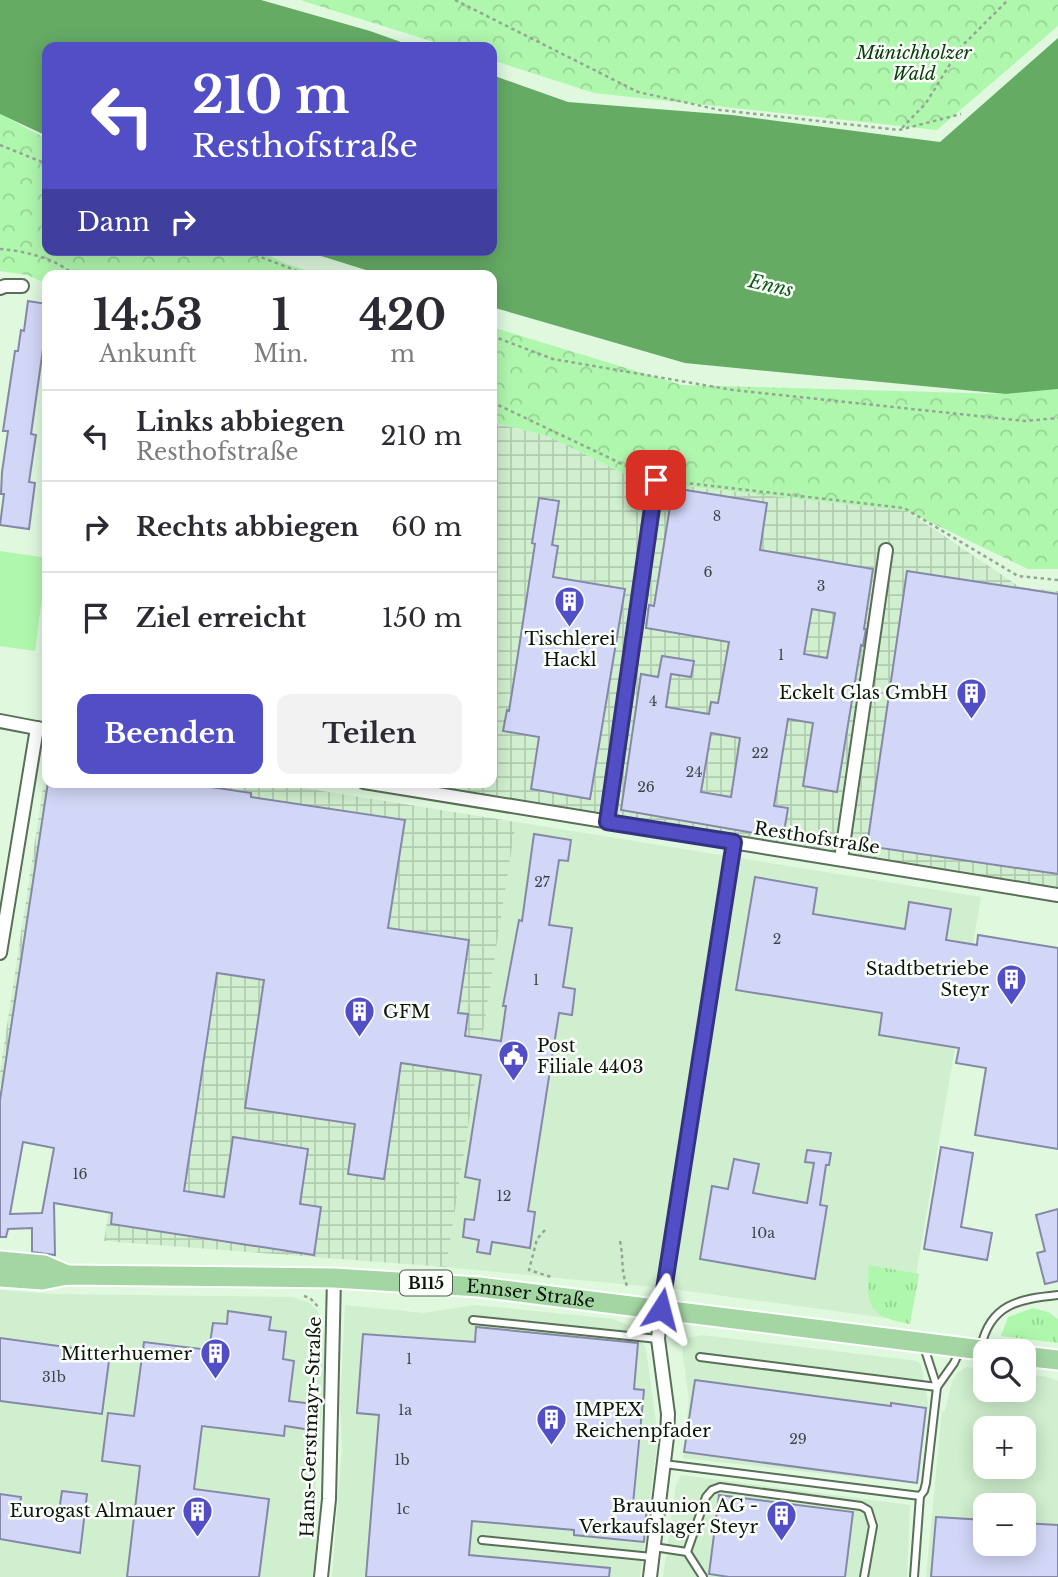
<!DOCTYPE html>
<html lang="de">
<meta charset="utf-8">
<style>
:root{--surface:#fff;--page:#f2f2f3;--text:#2b2b33;--muted:#7c7c81;--line:#e1e1e2;--accent:#524fc6}
body{margin:0;font-family:"Libre Baskerville",serif;background:var(--page);color:var(--text);height:100vh;display:flex;flex-direction:column;font-size:26px;white-space:nowrap}
*{box-sizing:border-box;margin:0}
p{font-size:23px;color:var(--muted)}
.icon{flex:none;width:38px;height:38px;fill:none;stroke:currentColor;stroke-width:2;stroke-linecap:round;stroke-linejoin:round}
.map{position:relative;flex:1;overflow:hidden}
.sheet{position:absolute;left:42px;top:270px;width:455px;height:518px;display:flex;flex-direction:column;background:var(--surface);border-radius:14px;box-shadow:0 4px 18px #0003}
.sheet>*{flex:none}
.banner{position:absolute;left:42px;top:42px;width:455px;height:214px;border-radius:14px;box-shadow:0 4px 18px #0003;background:#524fc6;color:#fff;overflow:hidden}
.fabs{position:absolute;left:973px;top:1339px;display:grid;gap:14px}
.fabs a{display:grid;place-items:center;width:63px;height:63px;border-radius:14px;background:var(--surface);box-shadow:0 4px 18px #0003;font-size:35px}
.pin{position:absolute;display:grid;place-items:center;width:60px;height:60px;color:#fff;margin:-30px;border-radius:14px;box-shadow:0 4px 10px #0006}
.me{position:absolute;width:77px;margin:-38px;rotate:9deg;stroke-linejoin:round;filter:drop-shadow(0 0 5px #0008)}
.turn{display:flex;align-items:center;gap:24px;height:147px;padding:0 35px;font-size:32px}
.turn .icon{width:91px;height:91px;stroke-width:2.5}
.turn b{display:block;font-size:49px;line-height:60px}
.then{display:flex;align-items:center;height:66px;padding:0 35px;background:#0003;gap:14px;font-size:26px}
.eta{display:flex;justify-content:space-evenly;align-items:center;height:119px;text-align:center}
.eta b{font-size:42px;font-weight:800;line-height:49px}
.cta{display:flex;gap:14px;margin-top:auto;padding:14px 35px}
.cta a{flex:1;height:80px;border-radius:14px;background:var(--accent);color:#fff;font-size:28px;font-weight:800;line-height:80px;text-align:center}
.cta a+a{background:var(--page);color:var(--text)}
ul{padding:0;list-style:none}
li{display:flex;align-items:center;gap:21px;height:91px;padding:0 35px;border-top:2px solid var(--line)}
li div{flex:1}
li b{display:block;font-size:26px}
li em{font-style:normal}
.map>svg:first-child{display:block}
.built{fill:#d0efce;fill-rule:evenodd}
.industrial{fill:url(#industrial-grid)}
.grass{fill:url(#grass-tufts)}
.forest{fill:url(#forest-crowns)}
.pitch{fill:#b0f7ae}
.water{fill:#65ab64}
.building{fill:#d2d7f7;stroke:#8589a7;stroke-width:2;fill-rule:evenodd}
.lines{fill:none;stroke-linecap:round;stroke-linejoin:round}
.lane-casing{stroke:#596f58;stroke-width:10}
.street-casing{stroke:#596f58;stroke-width:16}
.primary-casing{stroke:#fff;stroke-width:23}
.path{stroke:#94a693;stroke-width:2.5;stroke-dasharray:3.5 3.5;stroke-linecap:butt}
.lane{stroke:#fff;stroke-width:6}
.street{stroke:#fff;stroke-width:12}
.primary{stroke:#a4d6a4;stroke-width:19}
.route-casing{stroke:#353381;stroke-width:18}
.route{stroke:#524fc6;stroke-width:12}
.labels{text-anchor:middle;stroke-width:5;stroke-linejoin:round;paint-order:stroke}
.number-label{font-size:14px;fill:#3e4647}
.shield{fill:#fafffa;stroke:#545b53;stroke-width:2}
.shield-label{font-size:16px;font-weight:bold;fill:#0d150c}
.park-label{font-size:18px;font-style:italic;fill:#093c0c;stroke:#fafffa}
.poi-label{font-size:18px;fill:#0d150c;stroke:#fafffa;text-anchor:end}
.street-label{font-size:18px;fill:#0d150c;stroke:#fafffa}
.water-label{font-size:19px;font-style:italic;fill:#0e5a14;stroke:#fafffa}
</style>
<div class="map">
<svg width="1058" height="1577" viewBox="0 0 1058 1577">
<defs>
<pattern id="industrial-grid" width="8" height="8" patternUnits="userSpaceOnUse" patternTransform="scale(1.75)"><rect width="8" height="8" fill="#d0efce"/><path d="M0 4h8M4 0v8" fill="none" stroke="#b1ccb0"/></pattern>
<pattern id="grass-tufts" width="24" height="20" patternUnits="userSpaceOnUse" patternTransform="scale(1.75)"><rect width="24" height="20" fill="#b0f7ae"/><path d="M3 7l-1-3M5 7V3M7 7l1-3M15 17l-1-3M17 17v-4M19 17l1-3" fill="none" stroke="#96d394"/></pattern>
<pattern id="forest-crowns" width="20" height="18" patternUnits="userSpaceOnUse" patternTransform="scale(1.75)"><rect width="20" height="18" fill="#b0f7ae"/><path d="M2 6a3 3 0 1 1 6 0M12 15a3 3 0 1 1 6 0" fill="none" stroke="#96d394"/></pattern>
</defs>
<rect width="100%" height="100%" fill="#dff8de"/>
<g class="built">
<polygon points="516,822 981,897 908,1321 673,1289 446,1267"/>
<polygon points="0,1290 52,1294 291,1297 308,1302 318,1311 324,1333 324,1381 315,1490 317,1529 313,1577 0,1577"/>
<polygon points="345,1305 423,1313 475,1305 613,1319 630,1326 637,1333 646,1349 658,1437 640,1577 332,1577 342,1448 340,1405"/>
<polygon points="701,1335 917,1361 921,1365 928,1403 918,1484 683,1458 689,1400 682,1349 689,1338"/>
<path d="M 966,1367 L 985,1369 L 985,1390 L 1024,1390 L 1024,1374 L 1047,1377 L 1058,1381 L 1058,1577 L 926,1577 L 942,1411 L 945,1411 L 952,1381 L 958,1372 ZM 985,1428 L 1024,1428 L 1024,1466 L 985,1466 ZM 985,1505 L 1024,1505 L 1024,1544 L 985,1544 Z"/>
<polygon points="681,1475 910,1505 907,1577 663,1577 676,1485"/>
</g>
<g class="industrial">
<polygon points="492,422 548,436 639,481 907,511 1020,587 1058,591 1058,888 407,782 492,782"/>
<polygon points="47,762 47,782 266,782 516,822 446,1267 104,1241 126,1104 0,1084 0,1072"/>
</g>
<g class="grass">
<path d="M 869,1265 L 919,1274 L 910,1324 C 867,1316 866,1306 869,1265 Z"/>
<polygon points="1033,1308 1048,1312 1058,1319 1058,1343 1001,1336 1008,1317"/>
</g>
<g class="forest">
<polygon points="300,0 1058,0 1058,26 937,130 594,93 492,60 492,47 450,47"/>
<polygon points="0,114 47,139 47,250 259,250 284,263 321,275 47,275 47,284 27,275 0,271"/>
<polygon points="492,327 682,385 1006,394 1058,389 1058,569 1028,569 907,511 639,481 548,436 492,422"/>
</g>
<polygon class="pitch" points="0,551 47,558 35,651 0,646"/>
<g class="water">
<polygon points="0,0 261,0 370,31 415,47 47,47 47,136 0,114"/>
<polygon points="1058,38 1058,389 1006,394 685,363 492,307 492,275 382,275 302,250 492,250 492,75 568,102 732,115 940,142"/>
</g>
<g class="building">
<polygon points="28,301 47,304 47,350 43,349 31,434 36,435 29,482 35,483 29,529 0,525 4,494 1,494 2,472 8,431 3,431 15,351 18,351 21,330 24,331"/>
<path d="M 673,488 L 767,503 L 760,550 L 873,569 L 864,629 L 866,629 L 863,646 L 861,645 L 837,792 L 803,786 L 813,723 L 788,719 L 774,806 L 788,808 L 783,838 L 621,810 L 641,674 L 658,677 L 662,656 L 694,661 L 691,677 L 671,674 L 666,707 L 709,714 L 711,702 L 718,703 L 729,642 L 646,628 L 649,605 L 654,606 ZM 812,609 L 835,613 L 827,658 L 804,654 ZM 711,733 L 740,738 L 731,797 L 701,792 Z"/>
<polygon points="539,498 559,501 552,545 558,546 553,577 625,589 590,799 531,789 539,737 503,731 507,710 509,711 516,667 535,544 532,543"/>
<polygon points="907,571 1058,594 1058,874 867,846"/>
<path d="M 48,782 L 178,782 L 251,793 L 251,797 L 405,820 L 388,928 L 469,940 L 458,1013 L 468,1014 L 465,1036 L 501,1041 L 506,1006 L 503,1006 L 519,920 L 522,921 L 534,834 L 571,840 L 568,861 L 559,860 L 549,925 L 572,928 L 563,987 L 575,989 L 572,1015 L 559,1013 L 528,1211 L 535,1212 L 530,1248 L 492,1242 L 490,1254 L 477,1252 L 479,1240 L 463,1237 L 465,1219 L 474,1220 L 480,1180 L 465,1177 L 481,1075 L 401,1063 L 384,1179 L 348,1174 L 355,1124 L 245,1108 L 264,980 L 217,973 L 184,1191 L 224,1197 L 233,1137 L 308,1149 L 300,1204 L 321,1207 L 314,1255 L 111,1224 L 112,1213 L 54,1203 L 55,1255 L 32,1252 L 32,1228 L 8,1229 L 6,1237 L 0,1237 L 0,1100 ZM 23,1142 L 54,1148 L 42,1213 L 10,1214 Z"/>
<polygon points="755,877 817,888 813,914 905,929 909,902 951,909 946,940 977,945 978,935 1058,948 1058,1149 975,1135 986,1068 956,1063 959,1048 879,1035 882,1013 736,990"/>
<polygon points="941,1147 973,1153 961,1227 992,1233 987,1260 924,1249"/>
<polygon points="807,1150 831,1153 829,1165 826,1165 820,1205 827,1206 815,1279 700,1259 712,1186 728,1189 734,1159 759,1164 753,1193 807,1203 814,1163 805,1162"/>
<polygon points="1058,1209 1058,1281 1045,1284 1037,1253 1045,1251 1036,1215"/>
<polygon points="228,1311 271,1317 269,1330 286,1332 283,1359 294,1361 289,1401 315,1404 311,1430 285,1426 284,1436 202,1426 194,1489 269,1499 259,1577 127,1577 140,1466 102,1461 108,1413 134,1416 144,1342 209,1350 213,1323 227,1324"/>
<polygon points="476,1327 638,1343 634,1389 644,1390 633,1504 647,1505 644,1542 574,1535 574,1530 472,1521 469,1555 610,1568 609,1577 366,1577 379,1415 357,1413 363,1334 475,1342"/>
<polygon points="0,1338 110,1353 102,1414 0,1401"/>
<polygon points="695,1380 891,1406 891,1403 926,1408 917,1483 684,1452"/>
<polygon points="62,1491 87,1494 80,1553 0,1539 0,1494 21,1497 20,1506 59,1511"/>
<polygon points="719,1495 853,1512 845,1577 729,1577 709,1574"/>
<polygon points="936,1517 985,1520 985,1544 1024,1544 1024,1523 1058,1525 1058,1577 931,1577"/>
</g>
<g class="lines">
<defs>
<g id="lane">
<polyline points="473,1320 658,1339"/>
<path d="M 981,1347 C 990,1304 1019,1299 1058,1295"/>
<polyline points="700,1357 937,1387"/>
<polyline points="937,1387 954,1363 960,1350"/>
<polyline points="664,1464 920,1496 924,1491 926,1483 937,1387 924,1347"/>
<polyline points="482,1540 652,1557"/>
<polyline points="654,1547 687,1552 703,1577"/>
<polyline points="687,1552 706,1497 712,1490 720,1487 861,1506 868,1510 873,1526 864,1577"/>
<polyline points="914,1577 920,1496"/>
</g>
<g id="street">
<polyline points="0,288 5,286 22,286"/>
<polyline points="0,721 47,730"/>
<polyline points="364,782 1058,895"/>
<polyline points="607,822 656,480"/>
<polyline points="841,859 886,550"/>
<polyline points="0,953 37,728"/>
<polyline points="321,1577 329,1499 334,1278"/>
<polyline points="650,1577 667,1437 668,1414 658,1339 661,1309 734,842"/>
</g>
<g id="primary">
<polyline points="0,1261 44,1265 67,1275"/>
<path id="s1" d="M 0,1277 L 42,1280 L 67,1275 L 334,1278 L 479,1287 L 990,1351"/>
<polyline points="1024,1356 1058,1360"/>
</g>
</defs>
<use href="#lane" class="lane-casing"/>
<use href="#street" class="street-casing"/>
<use href="#primary" class="primary-casing"/>
<g class="path">
<polyline points="455,0 638,92 720,110 899,130 961,114"/>
<polyline points="902,128 926,103 960,48 1008,0"/>
<polyline points="0,145 47,164"/>
<path d="M 0,249 C 25,251 55,258 74,275"/>
<polyline points="242,250 308,275"/>
<polyline points="492,336 553,359 733,390 1025,421 1058,418"/>
<polyline points="492,402 643,474"/>
<polyline points="669,481 904,508 1018,576 1058,580"/>
<polyline points="545,1230 537,1239 529,1270 551,1277"/>
<path d="M 620,1241 C 624,1259 620,1271 628,1288"/>
<polyline points="304,1296 310,1298 320,1309"/>
</g>
<use href="#lane" class="lane"/>
<use href="#street" class="street"/>
<use href="#primary" class="primary"/>
</g>
<g class="lines">
<defs>
<polyline id="route" points="656,480 607,822 734,842 661,1309"/>
</defs>
<use href="#route" class="route-casing"/>
<use href="#route" class="route"/>
</g>
<defs>
<symbol id="building-pin" viewBox="-11 -11 22 30"><path d="M0 17L-7.5 6A9.5 9.5 0 1 1 7.5 6Z" fill="#524fc6" stroke="#fafffa"/><path d="M-4-6H4V6H1V3H-1V6H-4ZM-2.5-4.3h1.7v1.8h-1.7ZM.8-4.3h1.7v1.8H.8ZM-2.5-1h1.7V.8h-1.7ZM.8-1h1.7V.8H.8Z" fill="#fff"/></symbol>
<symbol id="civic-pin" viewBox="-11 -11 22 30"><path d="M0 17L-7.5 6A9.5 9.5 0 1 1 7.5 6Z" fill="#524fc6" stroke="#fafffa"/><path d="M-.6-6.5H3V-4.5H.6V-3L4-1V1h2V6H-6V1h2V-1L-.6-3ZM-1.2 2.5V6h2.4V2.5Z" fill="#fff"/></symbol>
</defs>
<g fill-rule="evenodd">
<use href="#building-pin" x="552" y="584" width="35" height="47"/>
<use href="#building-pin" x="954" y="676" width="35" height="47"/>
<use href="#building-pin" x="994" y="962" width="35" height="47"/>
<use href="#building-pin" x="342" y="994" width="35" height="47"/>
<use href="#civic-pin" x="496" y="1038" width="35" height="47"/>
<use href="#building-pin" x="198" y="1336" width="35" height="47"/>
<use href="#building-pin" x="534" y="1402" width="35" height="47"/>
<use href="#building-pin" x="180" y="1494" width="35" height="47"/>
<use href="#building-pin" x="764" y="1498" width="35" height="47"/>
</g>
<g class="labels">
<g class="number-label">
<text x="717" y="521">8</text>
<text x="708" y="577">6</text>
<text x="821" y="591">3</text>
<text x="781" y="660">1</text>
<text x="653" y="706">4</text>
<text x="760" y="758">22</text>
<text x="694" y="777">24</text>
<text x="646" y="792">26</text>
<text x="542" y="887">27</text>
<text x="777" y="944">2</text>
<text x="536" y="985">1</text>
<text x="80" y="1179">16</text>
<text x="504" y="1201">12</text>
<text x="763" y="1238">10a</text>
<text x="409" y="1364">1</text>
<text x="54" y="1382">31b</text>
<text x="405" y="1415">1a</text>
<text x="798" y="1444">29</text>
<text x="402" y="1465">1b</text>
<text x="403" y="1514">1c</text>
</g>
<rect class="shield" x="400" y="1270.5" width="52" height="25" rx="5"/>
<g class="shield-label">
<text x="426" y="1289">B115</text>
</g>
<g class="park-label">
<text x="914" y="59">Münichholzer<tspan x="914" dy="21">Wald</tspan></text>
</g>
<g class="poi-label">
<text x="570" y="645" text-anchor="middle">Tischlerei<tspan x="570" dy="21">Hackl</tspan></text>
<text x="948" y="699">Eckelt Glas GmbH</text>
<text x="989" y="975">Stadtbetriebe<tspan x="989" dy="21">Steyr</tspan></text>
<text x="383" y="1018" text-anchor="start">GFM</text>
<text x="537" y="1052" text-anchor="start">Post<tspan x="537" dy="21">Filiale 4403</tspan></text>
<text x="192" y="1360">Mitterhuemer</text>
<text x="575" y="1416" text-anchor="start">IMPEX<tspan x="575" dy="21">Reichenpfader</tspan></text>
<text x="758" y="1512">Brauunion AG -<tspan x="758" dy="21">Verkaufslager Steyr</tspan></text>
<text x="175" y="1517">Eurogast Almauer</text>
</g>
<g class="street-label">
<text transform="translate(817 838) rotate(9)" y="6">Resthofstraße</text>
<text dy="6" stroke="none"><textPath href="#s1" startOffset="532">Ennser Straße</textPath></text>
<text transform="translate(311 1427) rotate(-88)" y="6">Hans-Gerstmayr-Straße</text>
</g>
<g class="water-label">
<text transform="translate(771 285) rotate(13)" y="7">Enns</text>
</g>
</g>
</svg>
<div class="fabs">
<a><svg class="icon" aria-label="search" viewBox="0 0 24 24"><circle cx="10" cy="10" r="6"/><path d="M15 15l6 6"/></svg></a>
<a>+</a>
<a>−</a>
</div>
<div class="pin" style="left:656px;top:480px;background:#d93025"><svg class="icon" aria-label="arrive" viewBox="0 0 24 24"><path d="M6 21V4h12l-3 4 3 4H6"/></svg></div>
<svg class="me" style="left:661px;top:1309px" viewBox="-20 -20 40 40"><path d="M0-17L14 15 0 8-14 15z" fill="#524fc6" stroke="#fff" stroke-width="4"/></svg>
<div class="banner">
<div class="turn"><svg class="icon" aria-label="left" viewBox="0 0 24 24"><path d="M17 20v-9H6M10 6l-5 5 5 5"/></svg><div><b>210 m</b>Resthofstraße</div></div>
<div class="then">Dann<svg class="icon" aria-label="right" viewBox="0 0 24 24"><path d="M7 20v-9h11M14 6l5 5-5 5"/></svg></div>
</div>
<section class="sheet">
<div class="eta">
<div><b>14:53</b><p>Ankunft</p></div>
<div><b>1</b><p>Min.</p></div>
<div><b>420</b><p>m</p></div>
</div>
<ul>
<li><svg class="icon" aria-label="left" viewBox="0 0 24 24"><path d="M17 20v-9H6M10 6l-5 5 5 5"/></svg><div><b>Links abbiegen</b><p>Resthofstraße</p></div><em>210 m</em></li>
<li><svg class="icon" aria-label="right" viewBox="0 0 24 24"><path d="M7 20v-9h11M14 6l5 5-5 5"/></svg><div><b>Rechts abbiegen</b></div><em>60 m</em></li>
<li><svg class="icon" aria-label="arrive" viewBox="0 0 24 24"><path d="M6 21V4h12l-3 4 3 4H6"/></svg><div><b>Ziel erreicht</b></div><em>150 m</em></li>
</ul>
<div class="cta"><a>Beenden</a><a>Teilen</a></div>
</section>
</div>
